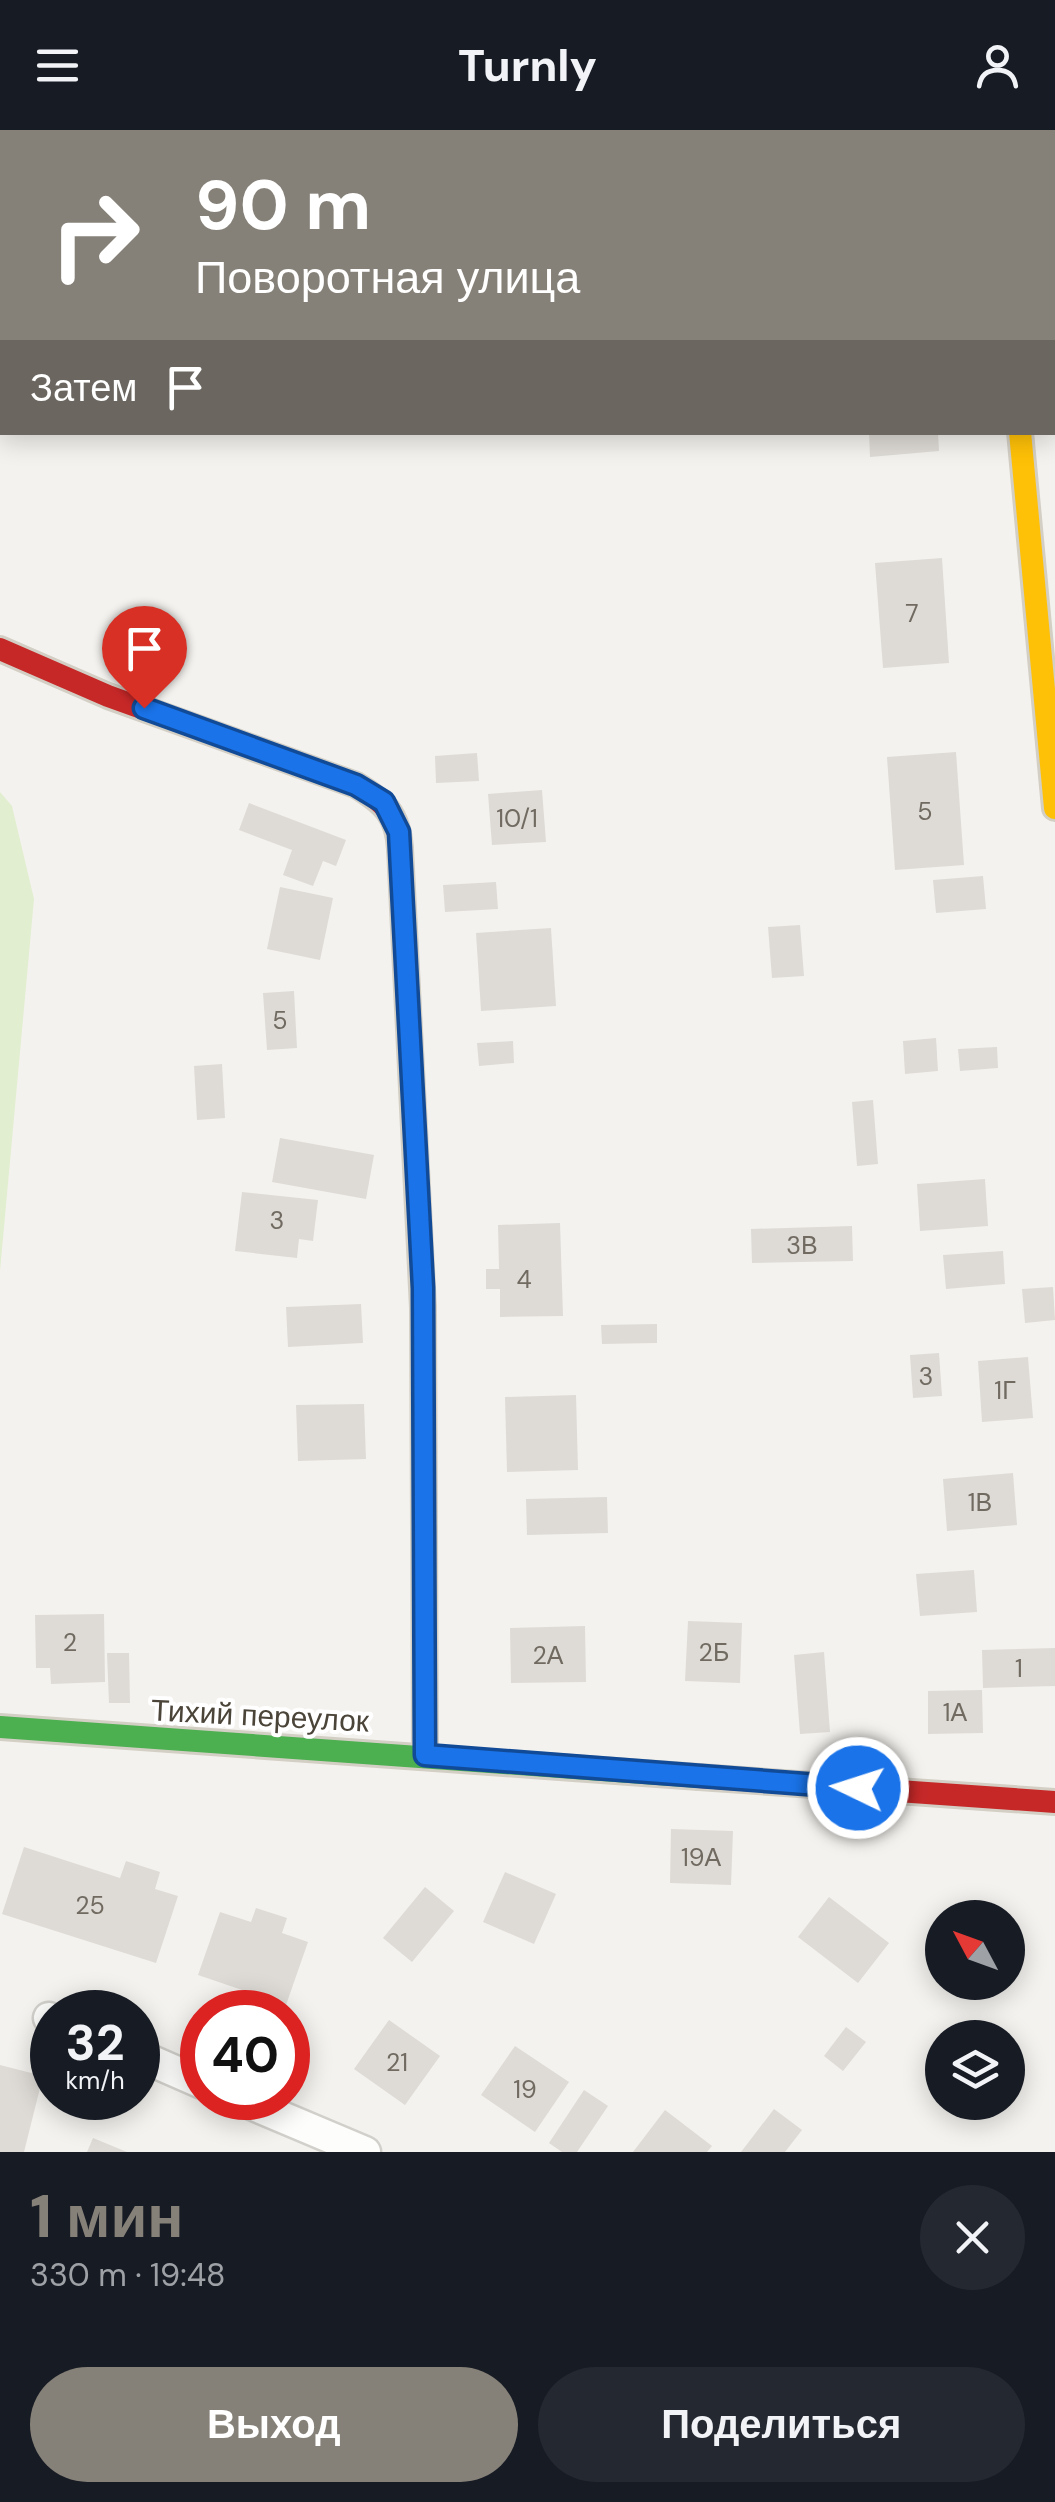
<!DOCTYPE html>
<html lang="ru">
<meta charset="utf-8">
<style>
:root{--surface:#171b24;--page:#242831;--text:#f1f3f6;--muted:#9ea1a6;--accent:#868178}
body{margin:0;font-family:"DM Sans",sans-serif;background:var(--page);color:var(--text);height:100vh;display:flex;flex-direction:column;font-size:38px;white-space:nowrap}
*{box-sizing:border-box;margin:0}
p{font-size:32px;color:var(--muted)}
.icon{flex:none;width:55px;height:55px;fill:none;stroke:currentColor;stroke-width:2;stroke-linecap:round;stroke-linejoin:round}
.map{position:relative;height:2022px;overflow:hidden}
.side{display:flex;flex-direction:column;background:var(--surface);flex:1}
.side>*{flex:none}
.hud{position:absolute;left:0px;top:0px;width:1055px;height:305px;box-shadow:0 5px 25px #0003;background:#868178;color:#fff;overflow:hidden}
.needle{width:65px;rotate:311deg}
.fabs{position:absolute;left:925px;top:1770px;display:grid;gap:20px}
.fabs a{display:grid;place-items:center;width:100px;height:100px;border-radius:50%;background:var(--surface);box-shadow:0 5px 25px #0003;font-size:50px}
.speed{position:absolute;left:30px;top:1860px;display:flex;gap:20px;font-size:50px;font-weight:700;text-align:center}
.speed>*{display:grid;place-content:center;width:130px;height:130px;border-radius:50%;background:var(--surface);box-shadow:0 5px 25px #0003;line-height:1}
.speed small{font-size:25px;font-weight:400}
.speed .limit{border:15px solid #d22;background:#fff;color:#111}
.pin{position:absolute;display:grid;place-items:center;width:85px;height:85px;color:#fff;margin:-102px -42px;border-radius:50% 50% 50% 0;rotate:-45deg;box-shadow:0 0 10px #0007}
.pin .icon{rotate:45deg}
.me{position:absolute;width:110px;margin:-55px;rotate:274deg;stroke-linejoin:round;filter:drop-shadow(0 0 8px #0008)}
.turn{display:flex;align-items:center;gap:35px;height:210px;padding:0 30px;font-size:45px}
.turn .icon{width:130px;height:130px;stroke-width:2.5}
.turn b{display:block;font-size:70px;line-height:85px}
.then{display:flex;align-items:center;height:95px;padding:0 30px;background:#0003;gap:20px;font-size:38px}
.round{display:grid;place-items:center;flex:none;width:105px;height:105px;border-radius:52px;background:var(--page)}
.headline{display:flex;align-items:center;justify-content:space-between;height:170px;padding:0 30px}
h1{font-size:60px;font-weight:800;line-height:75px;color:var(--accent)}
.action{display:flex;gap:20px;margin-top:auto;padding:20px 30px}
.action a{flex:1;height:115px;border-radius:60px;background:var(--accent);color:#fff;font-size:40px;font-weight:800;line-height:115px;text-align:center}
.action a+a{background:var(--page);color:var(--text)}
header{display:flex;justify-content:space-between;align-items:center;height:130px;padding:0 30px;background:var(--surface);font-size:45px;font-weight:800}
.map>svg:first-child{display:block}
.green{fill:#e1eecf}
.building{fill:#dedbd6}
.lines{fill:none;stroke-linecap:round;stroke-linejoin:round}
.street-casing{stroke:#d2d0cb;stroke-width:35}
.fast-casing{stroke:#d3cfc5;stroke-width:28}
.slow-casing{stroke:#d3cfc5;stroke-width:28}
.jam-casing{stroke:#d3cfc5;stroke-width:28}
.street{stroke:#fdfdfc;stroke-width:30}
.fast{stroke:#4caf50;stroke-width:22}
.slow{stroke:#ffc107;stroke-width:22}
.jam{stroke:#c62828;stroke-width:22}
.route-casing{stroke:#114b97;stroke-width:25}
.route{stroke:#1a73e8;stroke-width:18}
.labels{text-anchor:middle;stroke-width:8;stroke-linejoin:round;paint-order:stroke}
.number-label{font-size:25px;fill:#706a61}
.street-label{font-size:30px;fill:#4b4439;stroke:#fff}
</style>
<header><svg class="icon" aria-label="menu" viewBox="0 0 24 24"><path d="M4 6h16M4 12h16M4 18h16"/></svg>Turnly<svg class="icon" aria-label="person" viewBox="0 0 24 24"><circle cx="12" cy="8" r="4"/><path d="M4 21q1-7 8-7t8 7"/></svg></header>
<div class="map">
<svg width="1055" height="2022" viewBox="0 0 1055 2022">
<rect width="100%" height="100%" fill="#f4f2ee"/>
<polygon class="green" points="0,662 12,676 34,769 0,1141"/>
<g class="building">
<polygon points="869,302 938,302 939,321 870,327"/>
<polygon points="942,428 949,533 883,538 875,433"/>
<polygon points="956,622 964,735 895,740 887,627"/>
<polygon points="477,623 479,651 436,653 435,626"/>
<polygon points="542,660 546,712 492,715 488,664"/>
<polygon points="249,673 346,710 336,736 323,731 313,756 283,745 292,720 239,700"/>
<polygon points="983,746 986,779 936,783 933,750"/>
<polygon points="496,752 498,779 445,782 443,755"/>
<polygon points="280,757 333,768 320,830 267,819"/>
<polygon points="800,795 804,846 772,848 768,797"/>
<polygon points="551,798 556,876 481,881 476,803"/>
<polygon points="294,861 297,918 267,920 263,863"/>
<polygon points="936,908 938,941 905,944 903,911"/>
<polygon points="513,911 514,933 479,936 477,913"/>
<polygon points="997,917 998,938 960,941 958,919"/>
<polygon points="222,934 225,988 197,990 194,936"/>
<polygon points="873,970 878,1034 857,1036 852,972"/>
<polygon points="280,1008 374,1025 366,1069 272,1052"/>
<polygon points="985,1049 988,1096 920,1101 917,1054"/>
<polygon points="242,1062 318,1070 313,1111 299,1109 297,1128 235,1121"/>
<polygon points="560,1093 563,1186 500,1187 500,1159 486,1159 486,1139 499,1139 498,1095"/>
<polygon points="852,1096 853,1131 752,1133 751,1099"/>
<polygon points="1003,1121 1005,1154 946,1159 943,1125"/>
<polygon points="1053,1157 1055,1190 1025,1193 1022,1159"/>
<polygon points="361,1174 363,1213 288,1217 286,1177"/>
<polygon points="657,1194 657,1213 602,1214 601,1195"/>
<polygon points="939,1223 942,1266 913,1268 910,1225"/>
<polygon points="1028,1227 1033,1288 982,1292 978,1231"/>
<polygon points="576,1265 578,1340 507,1342 505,1267"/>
<polygon points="364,1274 366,1329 298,1331 296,1275"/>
<polygon points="1013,1343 1017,1395 947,1401 943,1349"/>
<polygon points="607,1367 608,1403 527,1405 526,1369"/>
<polygon points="974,1440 977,1482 920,1486 916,1444"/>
<polygon points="104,1484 105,1552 51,1554 50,1538 36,1538 35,1485"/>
<polygon points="688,1491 742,1493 740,1553 685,1551"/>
<polygon points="585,1496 586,1552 511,1553 510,1498"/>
<polygon points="1055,1518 1055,1556 983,1558 982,1520"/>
<polygon points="824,1522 830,1602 800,1604 794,1525"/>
<polygon points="107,1523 129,1523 130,1573 109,1573"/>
<polygon points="982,1560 983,1603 928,1604 928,1561"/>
<polygon points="671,1699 733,1701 731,1755 670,1753"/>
<polygon points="24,1717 120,1748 126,1731 160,1742 155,1759 178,1766 156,1833 2,1784"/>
<polygon points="505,1742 556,1764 534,1814 483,1792"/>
<polygon points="425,1757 454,1781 412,1832 383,1808"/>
<polygon points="829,1767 889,1813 858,1853 798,1807"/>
<polygon points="256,1778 287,1788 282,1803 308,1812 286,1875 198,1845 220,1782 251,1792"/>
<polygon points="389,1890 440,1926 405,1975 354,1939"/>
<polygon points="846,1897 866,1912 843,1941 824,1926"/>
<polygon points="515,1916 569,1952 535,2002 481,1965"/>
<polygon points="0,1935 43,1946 24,2022 0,2022"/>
<polygon points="584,1960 608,1976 577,2022 562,2022 549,2013"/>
<polygon points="774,1979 802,2000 785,2022 741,2022"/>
<polygon points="665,1980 712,2016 707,2022 633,2022"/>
<polygon points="93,2008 127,2022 87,2022"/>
</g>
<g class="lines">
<defs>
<g id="street">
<polyline points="991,0 991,2"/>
<polyline points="49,1888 52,1889"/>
<polyline points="138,1925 202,1953"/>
<polyline points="237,1968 365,2022"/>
</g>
<polyline id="fast" points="0,1597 699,1647"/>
<g id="slow">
<polyline points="1020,302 1055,678"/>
<polyline points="400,719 423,1178"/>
</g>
<g id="jam">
<path d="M 0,519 L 108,566 L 356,655 C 384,672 398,684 400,719"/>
<polyline points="423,1178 425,1625"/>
<polyline points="699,1647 1055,1672"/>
</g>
</defs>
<use href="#street" class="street-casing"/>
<use href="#fast" class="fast-casing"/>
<use href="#slow" class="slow-casing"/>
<use href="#jam" class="jam-casing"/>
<use href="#street" class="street"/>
<use href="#fast" class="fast"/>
<use href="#slow" class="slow"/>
<use href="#jam" class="jam"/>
</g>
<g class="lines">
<defs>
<polyline id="route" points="144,578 356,655 384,672 399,702 423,1158 425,1625 858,1658"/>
</defs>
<use href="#route" class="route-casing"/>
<use href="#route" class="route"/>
</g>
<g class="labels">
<g class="number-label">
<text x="912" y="492">7</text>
<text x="925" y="690">5</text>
<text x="517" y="697">10/1</text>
<text x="280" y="899">5</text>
<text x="277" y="1099">3</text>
<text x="802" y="1124">3В</text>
<text x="524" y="1158">4</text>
<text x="926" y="1255">3</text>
<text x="1005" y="1269">1Г</text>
<text x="980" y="1381">1В</text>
<text x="70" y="1521">2</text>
<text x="714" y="1531">2Б</text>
<text x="548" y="1534">2А</text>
<text x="1019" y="1547">1</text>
<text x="955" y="1591">1А</text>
<text x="701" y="1736">19А</text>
<text x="90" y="1784">25</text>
<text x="397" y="1941">21</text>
<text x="525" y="1968">19</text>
</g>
<g class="street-label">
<text transform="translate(260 1586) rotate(3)" y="10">Тихий переулок</text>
</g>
</g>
</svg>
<div class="fabs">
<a><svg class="needle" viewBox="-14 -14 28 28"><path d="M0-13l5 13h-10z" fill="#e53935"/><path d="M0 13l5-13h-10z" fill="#9ea1a6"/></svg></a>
<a><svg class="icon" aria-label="layers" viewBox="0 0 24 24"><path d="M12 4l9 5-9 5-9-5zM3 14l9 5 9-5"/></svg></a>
</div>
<div class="speed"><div>32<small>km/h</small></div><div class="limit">40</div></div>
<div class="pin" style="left:144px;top:578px;background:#d93025"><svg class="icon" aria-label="arrive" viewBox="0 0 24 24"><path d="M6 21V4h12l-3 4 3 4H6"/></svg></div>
<svg class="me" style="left:858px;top:1658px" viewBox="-20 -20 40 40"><circle r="17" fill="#1a73e8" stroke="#fff" stroke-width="3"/><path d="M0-11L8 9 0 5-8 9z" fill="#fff"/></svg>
<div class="hud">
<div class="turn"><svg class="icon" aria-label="right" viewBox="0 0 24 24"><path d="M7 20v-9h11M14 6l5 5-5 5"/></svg><div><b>90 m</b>Поворотная улица</div></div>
<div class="then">Затем<svg class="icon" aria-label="arrive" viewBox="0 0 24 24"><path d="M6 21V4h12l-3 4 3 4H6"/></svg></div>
</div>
</div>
<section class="side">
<div class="headline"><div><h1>1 мин</h1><p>330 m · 19:48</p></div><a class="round"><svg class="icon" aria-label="close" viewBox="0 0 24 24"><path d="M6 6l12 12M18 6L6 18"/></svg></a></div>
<div class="action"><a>Выход</a><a>Поделиться</a></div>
</section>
